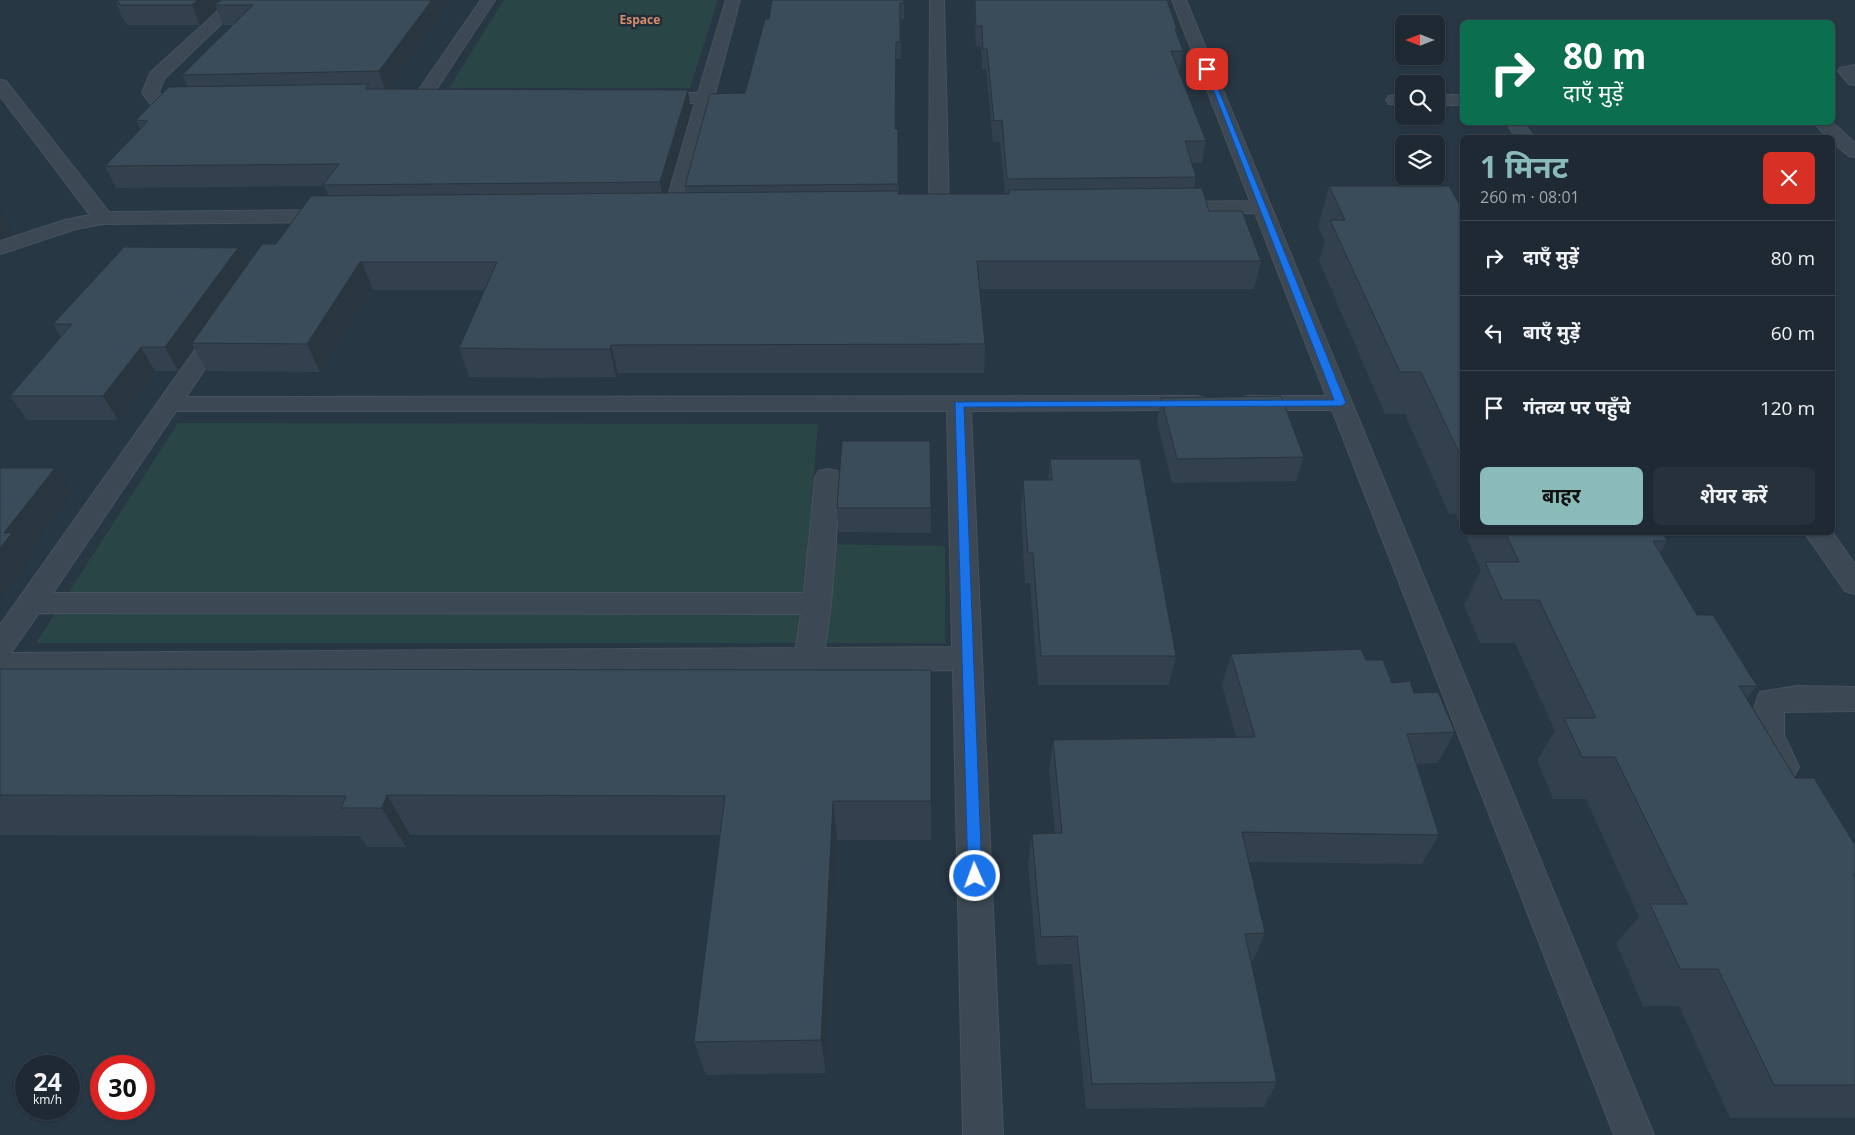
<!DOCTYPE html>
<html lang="hi">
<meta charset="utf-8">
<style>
:root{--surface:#1e2933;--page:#26313b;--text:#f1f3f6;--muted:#a1a6ac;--line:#3c454e;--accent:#8bbbb9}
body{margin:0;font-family:"Open Sans","Noto Sans Devanagari",sans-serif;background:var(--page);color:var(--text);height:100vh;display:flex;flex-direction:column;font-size:19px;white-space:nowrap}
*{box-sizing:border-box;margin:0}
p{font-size:16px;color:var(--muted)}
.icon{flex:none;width:28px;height:28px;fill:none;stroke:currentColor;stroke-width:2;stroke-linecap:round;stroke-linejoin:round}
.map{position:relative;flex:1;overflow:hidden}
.details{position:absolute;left:1460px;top:135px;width:375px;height:400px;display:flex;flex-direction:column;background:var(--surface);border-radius:8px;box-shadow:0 1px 4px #0004,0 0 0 1px var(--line)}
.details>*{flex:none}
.guide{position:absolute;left:1460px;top:20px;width:375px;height:105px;border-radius:8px;box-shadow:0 1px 4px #0004,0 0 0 1px var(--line);background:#0b6e4f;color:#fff;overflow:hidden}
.needle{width:32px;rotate:270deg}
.buttons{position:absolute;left:1395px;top:15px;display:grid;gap:10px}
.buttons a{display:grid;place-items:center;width:50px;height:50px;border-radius:8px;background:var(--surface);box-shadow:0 1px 4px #0004,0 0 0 1px var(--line);font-size:25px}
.speed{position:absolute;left:15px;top:1055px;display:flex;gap:10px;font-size:25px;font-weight:700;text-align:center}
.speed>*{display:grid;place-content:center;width:65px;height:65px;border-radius:50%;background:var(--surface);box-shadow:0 1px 4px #0004,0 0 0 1px var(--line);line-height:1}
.speed small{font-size:12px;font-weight:400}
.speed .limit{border:8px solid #d22;background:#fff;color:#111}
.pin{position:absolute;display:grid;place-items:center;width:42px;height:42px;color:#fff;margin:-21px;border-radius:10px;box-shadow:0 2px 8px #0006}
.me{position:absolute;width:55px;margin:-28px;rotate:358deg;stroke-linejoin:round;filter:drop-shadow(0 0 4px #0008)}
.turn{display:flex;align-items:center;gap:18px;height:105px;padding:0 20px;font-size:22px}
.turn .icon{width:65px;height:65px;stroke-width:2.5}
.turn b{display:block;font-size:35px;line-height:42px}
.round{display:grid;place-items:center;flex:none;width:52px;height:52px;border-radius:8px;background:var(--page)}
.head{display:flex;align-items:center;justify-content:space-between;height:85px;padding:0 20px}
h1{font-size:30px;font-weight:700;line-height:38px;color:var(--accent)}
.cta{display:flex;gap:10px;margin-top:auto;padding:10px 20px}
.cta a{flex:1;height:58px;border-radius:8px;background:var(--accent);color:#111;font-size:20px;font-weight:700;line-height:58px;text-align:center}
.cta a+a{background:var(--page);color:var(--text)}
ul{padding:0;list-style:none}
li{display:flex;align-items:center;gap:15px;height:75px;padding:0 20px;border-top:1px solid var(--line)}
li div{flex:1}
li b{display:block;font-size:19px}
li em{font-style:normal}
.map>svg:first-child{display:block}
.green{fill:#2a4545}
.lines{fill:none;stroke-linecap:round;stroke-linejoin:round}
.street-casing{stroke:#46525d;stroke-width:2}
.street{fill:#3c4954;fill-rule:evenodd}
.wall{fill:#32414d}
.shaded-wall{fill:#29353f}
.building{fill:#3a4c5a;stroke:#29353f}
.route{fill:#1a73e8;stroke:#114b97}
.labels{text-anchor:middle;stroke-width:5;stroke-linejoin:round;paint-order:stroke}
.far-neighbourhood-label{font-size:12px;font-weight:bold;fill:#d78d6b;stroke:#212e39}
</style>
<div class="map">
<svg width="1855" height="1135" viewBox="0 0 1855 1135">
<rect width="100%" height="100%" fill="#283744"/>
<g class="green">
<polygon points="504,0 718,0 690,88 449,88"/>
<polygon points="178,423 818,424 808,544 945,546 945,643 36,643"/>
</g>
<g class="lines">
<defs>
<g id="street">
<polygon points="230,0 246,0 164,79 159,92 164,98 197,98 200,102 197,106 153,107 142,93 150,73"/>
<polygon points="481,0 495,0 428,102 416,102 413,98"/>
<polygon points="726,0 740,0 683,213 680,217 666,217 663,213 695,103 652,103 646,102 643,98 646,94 652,93 698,93"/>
<polygon points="930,0 944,0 949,211 946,215 932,215 929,211"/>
<polygon points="1172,0 1186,0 1654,1135 1614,1135 1332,410 1247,410 1239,408 1235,403 1239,398 1247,396 1326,396 1255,213 1172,214 1165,212 1162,208 1165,204 1172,202 1250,201"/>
<polygon points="1855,65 1855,85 1849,84 1838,71 1840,68"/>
<polygon points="0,80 6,81 109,212 334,210 341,212 344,216 341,220 334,222 103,224 76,229 0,254 0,241 65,220 90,215 0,96"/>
<polygon points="1395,95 1404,95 1404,105 1389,104 1386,100 1389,96"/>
<rect x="1436" y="95" width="26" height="10"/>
<polygon points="1506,122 1523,122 1534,138 1516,138"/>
<polygon points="1813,122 1832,122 1855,143 1855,157 1849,156 1832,142 1832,138 1828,138"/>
<path d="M 222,321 L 230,323 L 233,328 L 186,397 L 1197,396 L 1205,398 L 1209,403 L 1205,408 L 1197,410 L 971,411 L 1003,1135 L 963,1135 L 953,670 L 0,677 L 0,625 L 214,323 ZM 176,411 L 947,411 L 952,647 L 825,648 L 831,604 L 841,477 L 837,471 L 828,469 L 819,471 L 815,477 L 804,593 L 53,593 ZM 39,613 L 801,614 L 796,648 L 11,653 Z"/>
<polygon points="1804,532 1832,532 1855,564 1855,594 1845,591"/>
<path d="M 1797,686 L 1855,687 L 1855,711 L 1784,712 L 1784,735 L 1799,767 L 1794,776 L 1783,780 L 1772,776 C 1756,749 1745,723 1760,692 Z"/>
</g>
</defs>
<use href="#street" class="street-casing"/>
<use href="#street" class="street"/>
</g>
<g class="wall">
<polygon points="451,0 388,89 691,111 667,193 686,193 685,186 745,93 769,19 904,0 904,19 901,19 901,59 896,59 896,129 898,129 899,194 1005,194 1000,142 993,142 986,69 982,69 981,46 976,46 974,0 1167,0 1177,29 1177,33 1183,51 1179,71 1206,141 1202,163 1192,163 1196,177 1194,188 1209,211 1261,261 1254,289 980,289 985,344 984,373 618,373 616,377 543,378 469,377 459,348 485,290 371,290 320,372 207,371 194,348 178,371 155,371 118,420 27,420 10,396 61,337 53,324 238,248 246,266 276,244 328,195 324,186 116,188 105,166 140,129 136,120 188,87 182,75 233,25 223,25 217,9 200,25 127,25 126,23 125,23 116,3"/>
<polygon points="1329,186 1462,209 1462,529 1456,514 1449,514 1405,414 1385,414 1319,261 1325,241 1318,227"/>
<polygon points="1161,398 1304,457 1296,481 1172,483 1157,422"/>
<polygon points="930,441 931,533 839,532 837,508"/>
<polygon points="1050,459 1176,656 1169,685 1038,685 1030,583 1025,583 1021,510 1023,480 1048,480"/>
<polygon points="1464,532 1662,532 1667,541 1660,553 1697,615 1757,686 1747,698 1795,778 1855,845 1855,1118 1730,1118 1679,1006 1643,1006 1616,943 1639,917 1586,799 1553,799 1537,760 1555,731 1515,643 1480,643 1464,605 1481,570"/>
<polygon points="1231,654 1366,660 1392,683 1414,693 1455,732 1438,763 1416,764 1439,835 1422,864 1248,862 1265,933 1253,961 1251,961 1277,1082 1264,1107 1086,1109 1072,964 1037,965 1028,863 1032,834 1055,834 1049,770 1053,740 1236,737 1222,685"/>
<polygon points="0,669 931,670 931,840 837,840 826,1073 706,1075 694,1042 720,835 410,835 406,847 367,847 359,836 0,835"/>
</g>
<g class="shaded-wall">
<polygon points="198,0 227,0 215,5 217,9 200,25 192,5"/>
<polygon points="432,0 451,0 386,92 379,71"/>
<polygon points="688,90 691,111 664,204 660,182"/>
<polygon points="0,209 14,235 0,239"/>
<polygon points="238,248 249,271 192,343 194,348 178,371 165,347"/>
<polygon points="360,262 362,262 373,290 371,290 320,372 307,344"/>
<polygon points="611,345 618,373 616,377 610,349"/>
<polygon points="141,347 155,371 118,420 103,396"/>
<polygon points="55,468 72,493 27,553 31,558 0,599 0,548 4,533"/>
<polygon points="387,795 410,835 406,847 382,808"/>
<polygon points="833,801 837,840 826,1073 821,1040"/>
</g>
<g class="building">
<polygon points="119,0 198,0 192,5 118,5 120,3 116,3"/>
<polygon points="221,0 432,0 379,71 182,75 253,5 215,5"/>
<polygon points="772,0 904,0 904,3 900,3 900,42 896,42 895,129 898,129 898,184 685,186 710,94 745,93 765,19 769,19"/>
<polygon points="975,0 1167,0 1177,29 1175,29 1183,51 1171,51 1206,141 1185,141 1196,177 1007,179 1002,120 994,121 987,49 983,49 982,26 976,26"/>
<polygon points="369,84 365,89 688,90 660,182 323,185 339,164 105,166 148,121 136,120 169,87"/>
<polygon points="1329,186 1449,186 1462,209 1462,459 1421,372 1400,372 1330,220 1345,220"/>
<polygon points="1202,188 1209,211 1242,211 1261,261 977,261 985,344 611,345 610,349 535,349 459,348 497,262 360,262 307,344 192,343 262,244 276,244 311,196 898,191 898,194 1009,194 1009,190"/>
<polygon points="124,247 238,248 165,347 141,347 103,396 10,396 72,324 53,324"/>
<polygon points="1281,396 1304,457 1177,459 1161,398"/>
<polygon points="842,441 930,441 931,508 837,508"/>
<polygon points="1050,459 1140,459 1176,656 1041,656 1033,553 1028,553 1023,480 1052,480"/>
<polygon points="0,468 55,468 4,533 12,533 0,548"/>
<polygon points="1505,532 1662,532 1667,541 1653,541 1697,615 1713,615 1757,686 1739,686 1795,778 1814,778 1855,845 1855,874 1853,874 1855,877 1855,1085 1774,1085 1718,969 1680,969 1650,904 1687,904 1615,757 1582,757 1564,718 1596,718 1539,600 1502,600 1485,562 1519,562"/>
<polygon points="1361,649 1366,660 1383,660 1392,683 1410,681 1414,693 1438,692 1455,732 1407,734 1439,835 1242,832 1265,933 1245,934 1277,1082 1092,1084 1077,936 1041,937 1032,834 1062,833 1053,740 1255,737 1231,654"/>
<polygon points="0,669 931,670 931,801 833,801 821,1040 694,1042 725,796 387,795 382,808 341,808 346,796 0,795"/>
</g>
<polygon class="route" points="1205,68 1210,69 1346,403 1341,406 964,407 982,876 980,881 975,883 970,881 968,876 955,402 1334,400"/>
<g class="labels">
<g class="far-neighbourhood-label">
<text x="640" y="24">Espace</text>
</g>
</g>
</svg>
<div class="buttons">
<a><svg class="needle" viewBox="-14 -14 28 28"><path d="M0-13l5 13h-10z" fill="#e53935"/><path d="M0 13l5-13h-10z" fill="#a1a6ac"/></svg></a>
<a><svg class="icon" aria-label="search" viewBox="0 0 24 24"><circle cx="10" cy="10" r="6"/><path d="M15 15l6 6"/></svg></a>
<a><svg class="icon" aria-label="layers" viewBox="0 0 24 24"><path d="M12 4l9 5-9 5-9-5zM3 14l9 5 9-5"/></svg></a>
</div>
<div class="speed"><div>24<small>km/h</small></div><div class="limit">30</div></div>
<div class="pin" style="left:1207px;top:69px;background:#d93025"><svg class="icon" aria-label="arrive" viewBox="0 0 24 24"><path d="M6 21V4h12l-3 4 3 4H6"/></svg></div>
<svg class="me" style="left:975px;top:876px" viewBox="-20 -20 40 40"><circle r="17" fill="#1a73e8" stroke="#fff" stroke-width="3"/><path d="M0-11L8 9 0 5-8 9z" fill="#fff"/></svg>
<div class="guide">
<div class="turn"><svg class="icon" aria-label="right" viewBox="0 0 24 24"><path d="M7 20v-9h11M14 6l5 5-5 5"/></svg><div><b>80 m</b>दाएँ मुड़ें</div></div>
</div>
<section class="details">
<div class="head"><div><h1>1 मिनट</h1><p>260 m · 08:01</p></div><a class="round" style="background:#d93025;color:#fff"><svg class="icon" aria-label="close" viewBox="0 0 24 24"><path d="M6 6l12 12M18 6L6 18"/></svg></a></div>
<ul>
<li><svg class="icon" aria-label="right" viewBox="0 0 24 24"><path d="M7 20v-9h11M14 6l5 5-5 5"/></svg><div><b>दाएँ मुड़ें</b></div><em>80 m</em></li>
<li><svg class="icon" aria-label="left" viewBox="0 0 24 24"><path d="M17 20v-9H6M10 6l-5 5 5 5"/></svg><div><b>बाएँ मुड़ें</b></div><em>60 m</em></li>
<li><svg class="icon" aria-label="arrive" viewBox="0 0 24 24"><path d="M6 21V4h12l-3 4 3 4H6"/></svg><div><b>गंतव्य पर पहुँचे</b></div><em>120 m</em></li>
</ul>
<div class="cta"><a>बाहर</a><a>शेयर करें</a></div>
</section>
</div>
